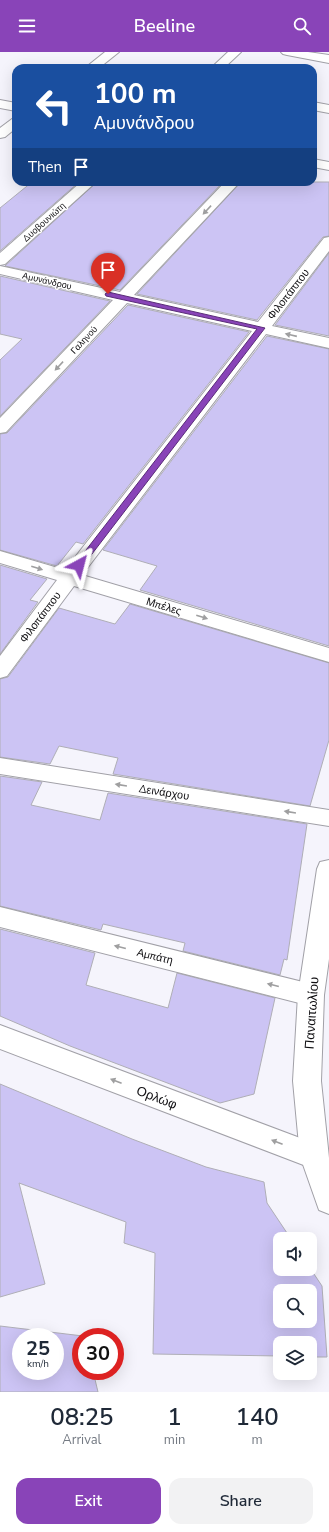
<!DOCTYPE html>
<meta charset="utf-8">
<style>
:root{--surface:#fff;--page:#f2f2f3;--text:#1f2937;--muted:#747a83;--accent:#8944b8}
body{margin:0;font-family:"Nunito Sans",sans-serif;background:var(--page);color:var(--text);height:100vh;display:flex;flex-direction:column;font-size:15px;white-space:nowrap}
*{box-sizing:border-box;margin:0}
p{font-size:13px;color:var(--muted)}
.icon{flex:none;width:22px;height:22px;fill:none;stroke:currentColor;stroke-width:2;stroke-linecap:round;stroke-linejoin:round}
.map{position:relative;height:1340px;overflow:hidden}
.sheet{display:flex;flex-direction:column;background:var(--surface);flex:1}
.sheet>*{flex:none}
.top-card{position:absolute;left:12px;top:12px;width:305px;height:122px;border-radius:12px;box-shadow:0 4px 16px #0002;background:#1a4fa0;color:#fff;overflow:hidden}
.buttons{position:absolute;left:273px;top:1180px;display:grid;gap:8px}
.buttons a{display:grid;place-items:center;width:44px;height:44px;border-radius:8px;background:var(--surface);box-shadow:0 4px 16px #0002;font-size:20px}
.speed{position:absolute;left:12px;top:1276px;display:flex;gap:8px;font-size:20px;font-weight:700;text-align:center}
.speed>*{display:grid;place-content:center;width:52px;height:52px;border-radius:50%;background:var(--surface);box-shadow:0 4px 16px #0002;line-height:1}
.speed small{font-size:10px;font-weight:400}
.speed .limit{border:6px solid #d22;background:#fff;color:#111}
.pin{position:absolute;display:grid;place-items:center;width:34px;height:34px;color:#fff;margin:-41px -17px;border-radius:50% 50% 50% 0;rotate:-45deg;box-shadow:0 0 4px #0007}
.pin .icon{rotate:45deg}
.me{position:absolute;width:44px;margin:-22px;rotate:38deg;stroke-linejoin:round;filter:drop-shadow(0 0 3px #0008)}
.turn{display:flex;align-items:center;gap:14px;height:84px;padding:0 16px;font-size:18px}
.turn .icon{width:52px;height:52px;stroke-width:2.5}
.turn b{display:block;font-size:28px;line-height:34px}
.then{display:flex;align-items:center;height:38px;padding:0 16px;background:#0003;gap:8px;font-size:15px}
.eta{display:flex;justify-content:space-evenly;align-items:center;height:68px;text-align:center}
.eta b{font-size:24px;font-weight:600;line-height:28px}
.button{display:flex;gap:8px;margin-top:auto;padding:8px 16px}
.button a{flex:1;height:46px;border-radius:12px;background:var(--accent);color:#fff;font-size:16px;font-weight:600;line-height:46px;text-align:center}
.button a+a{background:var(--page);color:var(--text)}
header{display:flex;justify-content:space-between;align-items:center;height:52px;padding:0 16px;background:var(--accent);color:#fff;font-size:18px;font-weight:600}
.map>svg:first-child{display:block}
.building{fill:#ccc4f4;stroke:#afaeb6;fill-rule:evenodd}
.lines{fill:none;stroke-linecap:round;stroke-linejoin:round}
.lane-casing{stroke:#a1a0a7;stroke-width:2}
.street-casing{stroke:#a1a0a7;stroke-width:2}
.secondary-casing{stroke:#a1a0a7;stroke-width:2}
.lane{fill:#fff;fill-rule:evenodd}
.street{fill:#fff;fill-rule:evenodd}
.secondary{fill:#fff;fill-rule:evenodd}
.oneway{fill:#9f9fa0}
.route{fill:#8944b8;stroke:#592c78}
.labels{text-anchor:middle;stroke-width:3;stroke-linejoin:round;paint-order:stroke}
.far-street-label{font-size:9px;fill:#0f0e11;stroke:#fff}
.street-label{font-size:11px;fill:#0f0e11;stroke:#fff}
.near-street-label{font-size:13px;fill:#0f0e11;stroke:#fff}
</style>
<header><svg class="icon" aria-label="menu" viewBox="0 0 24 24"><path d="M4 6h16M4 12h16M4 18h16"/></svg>Beeline<svg class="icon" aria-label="search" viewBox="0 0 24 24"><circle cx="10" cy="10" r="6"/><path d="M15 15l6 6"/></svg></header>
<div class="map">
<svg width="329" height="1340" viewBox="0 0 329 1340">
<rect width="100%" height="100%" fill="#f5f4fc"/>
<g class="building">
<polygon points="32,130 79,130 0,199 0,156"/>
<polygon points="97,130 223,130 120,238 5,214"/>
<polygon points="241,130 329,130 329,184 323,185 257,268 137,242"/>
<polygon points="329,201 329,284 275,273"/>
<polygon points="0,224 110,249 0,364 0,308 22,287 0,282"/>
<polygon points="128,253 249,280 83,492 76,490 57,514 0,498 0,382 7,381"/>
<polygon points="267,284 329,297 329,594 140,538 157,514 103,498"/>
<polygon points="0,513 47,527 30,548 38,550 0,602"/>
<polygon points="130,552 329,611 329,688 310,754 113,722 118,706 59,694 50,712 0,705 0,627 8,625 59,556 115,572"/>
<polygon points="0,724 42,730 31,753 100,768 108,741 307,772 287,908 284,907 280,923 183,899 185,891 103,872 101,878 0,854"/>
<polygon points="0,877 95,901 86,933 168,956 177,921 275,946 254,1042 220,1051 70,994 0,964"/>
<path d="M 0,1032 L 132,1087 L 206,1115 L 264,1130 L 267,1151 L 291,1187 L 280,1187 L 280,1217 L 310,1216 L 322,1234 L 327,1305 L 310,1305 L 310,1291 L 280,1291 L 280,1304 L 153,1302 L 155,1201 L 124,1191 L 126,1170 L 19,1131 L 45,1232 L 0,1245 ZM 280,1239 L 310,1239 L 310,1269 L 280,1269 Z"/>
<path d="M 0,1274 L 83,1284 L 81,1285 L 81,1319 L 93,1319 L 98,1340 L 0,1340 ZM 21,1285 L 55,1285 L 55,1319 L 21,1319 Z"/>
</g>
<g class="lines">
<defs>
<g id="lane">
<polygon points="0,706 329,758 329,774 0,722"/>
<polygon points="0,855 311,932 320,936 324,943 320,950 311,954 0,875"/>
</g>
<g id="street">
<polygon points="105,0 119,0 99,16 85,16"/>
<polygon points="228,0 241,0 224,16 211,16"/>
<polygon points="281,0 308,0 329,3 329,11 287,3 283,2"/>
<polygon points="0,48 16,51 16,59 0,56"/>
<polygon points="313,50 329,53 329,61 313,58"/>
<polygon points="16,66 16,76 5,85 0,86 0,76 12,67"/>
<polygon points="313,107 329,110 329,118 313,115"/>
<polygon points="81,130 96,130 5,212 0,213 0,201"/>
<polygon points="225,130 240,130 134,243 258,270 324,186 329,185 329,199 272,274 329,286 329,296 266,282 82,523 329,596 329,610 74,534 7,624 0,626 0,604 57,528 0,511 0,499 65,518 252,279 127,251 6,380 0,381 0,366 113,248 0,222 0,214 120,240"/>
<polygon points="0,973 324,1095 328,1104 324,1113 314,1117 0,997"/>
</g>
<polygon id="secondary" points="329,808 329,907 324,943 321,1029 329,1106 329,1162 319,1158 300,1104 293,1029 298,943 317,817 320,810"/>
</defs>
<use href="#lane" class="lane-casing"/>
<use href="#street" class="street-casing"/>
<use href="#secondary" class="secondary-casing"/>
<use href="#lane" class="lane"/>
<use href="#street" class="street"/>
<use href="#secondary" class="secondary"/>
</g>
<defs><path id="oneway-solid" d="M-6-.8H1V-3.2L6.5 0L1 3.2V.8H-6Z"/></defs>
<g class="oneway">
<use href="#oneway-solid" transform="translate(207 158) rotate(133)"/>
<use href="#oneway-solid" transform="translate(291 283) rotate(-167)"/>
<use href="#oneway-solid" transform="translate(59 314) rotate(133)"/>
<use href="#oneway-solid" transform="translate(37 516) rotate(17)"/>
<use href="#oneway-solid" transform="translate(202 565) rotate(17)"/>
<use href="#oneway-solid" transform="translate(121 733) rotate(-171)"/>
<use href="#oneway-solid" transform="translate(290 760) rotate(-171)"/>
<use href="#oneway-solid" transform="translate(120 895) rotate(-166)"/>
<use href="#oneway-solid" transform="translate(273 933) rotate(-166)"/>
<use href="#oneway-solid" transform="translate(116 1029) rotate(-159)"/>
<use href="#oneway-solid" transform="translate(277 1090) rotate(-159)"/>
</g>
<polygon class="route" points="108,240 265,276 82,515 76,515 76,511 257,277 106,244 105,242"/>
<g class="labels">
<g class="far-street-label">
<text transform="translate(44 170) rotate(-42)" y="3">Δυοβουνιώτη</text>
<text transform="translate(47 229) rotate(13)" y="3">Αμυνάνδρου</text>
<text transform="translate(84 288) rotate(-47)" y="3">Γαληνού</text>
</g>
<g class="street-label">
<text transform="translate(288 242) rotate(-52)" y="4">Φιλοπάππου</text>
<text transform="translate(164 554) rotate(17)" y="4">Μπέλες</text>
<text transform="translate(40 565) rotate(-53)" y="4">Φιλοπάππου</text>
<text transform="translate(164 740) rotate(9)" y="4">Δεινάρχου</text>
<text transform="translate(155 904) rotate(14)" y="4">Αμπάτη</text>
</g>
<g class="near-street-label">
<text transform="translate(311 961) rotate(-86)" y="5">Παναιτωλίου</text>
<text transform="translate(157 1045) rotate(21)" y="5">Ορλώφ</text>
</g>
</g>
</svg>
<div class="buttons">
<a><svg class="icon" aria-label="sound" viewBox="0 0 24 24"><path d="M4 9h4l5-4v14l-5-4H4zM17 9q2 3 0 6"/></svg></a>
<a><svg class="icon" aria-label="search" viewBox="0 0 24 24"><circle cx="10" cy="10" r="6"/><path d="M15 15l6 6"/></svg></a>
<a><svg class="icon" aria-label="layers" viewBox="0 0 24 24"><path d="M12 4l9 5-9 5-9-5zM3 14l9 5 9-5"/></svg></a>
</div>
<div class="speed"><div>25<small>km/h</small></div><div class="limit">30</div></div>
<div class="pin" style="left:108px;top:242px;background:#d93025"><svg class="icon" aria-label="arrive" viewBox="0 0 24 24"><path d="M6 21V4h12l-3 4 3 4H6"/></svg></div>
<svg class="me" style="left:79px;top:513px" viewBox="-20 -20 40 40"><path d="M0-17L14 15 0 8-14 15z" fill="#8944b8" stroke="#fff" stroke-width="4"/></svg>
<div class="top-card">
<div class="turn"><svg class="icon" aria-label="left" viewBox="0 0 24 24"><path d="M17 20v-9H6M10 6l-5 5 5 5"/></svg><div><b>100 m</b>Αμυνάνδρου</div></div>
<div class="then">Then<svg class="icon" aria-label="arrive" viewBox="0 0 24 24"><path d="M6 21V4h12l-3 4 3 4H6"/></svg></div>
</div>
</div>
<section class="sheet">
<div class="eta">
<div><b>08:25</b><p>Arrival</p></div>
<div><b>1</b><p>min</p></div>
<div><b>140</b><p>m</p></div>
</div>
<div class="button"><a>Exit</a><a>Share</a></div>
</section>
